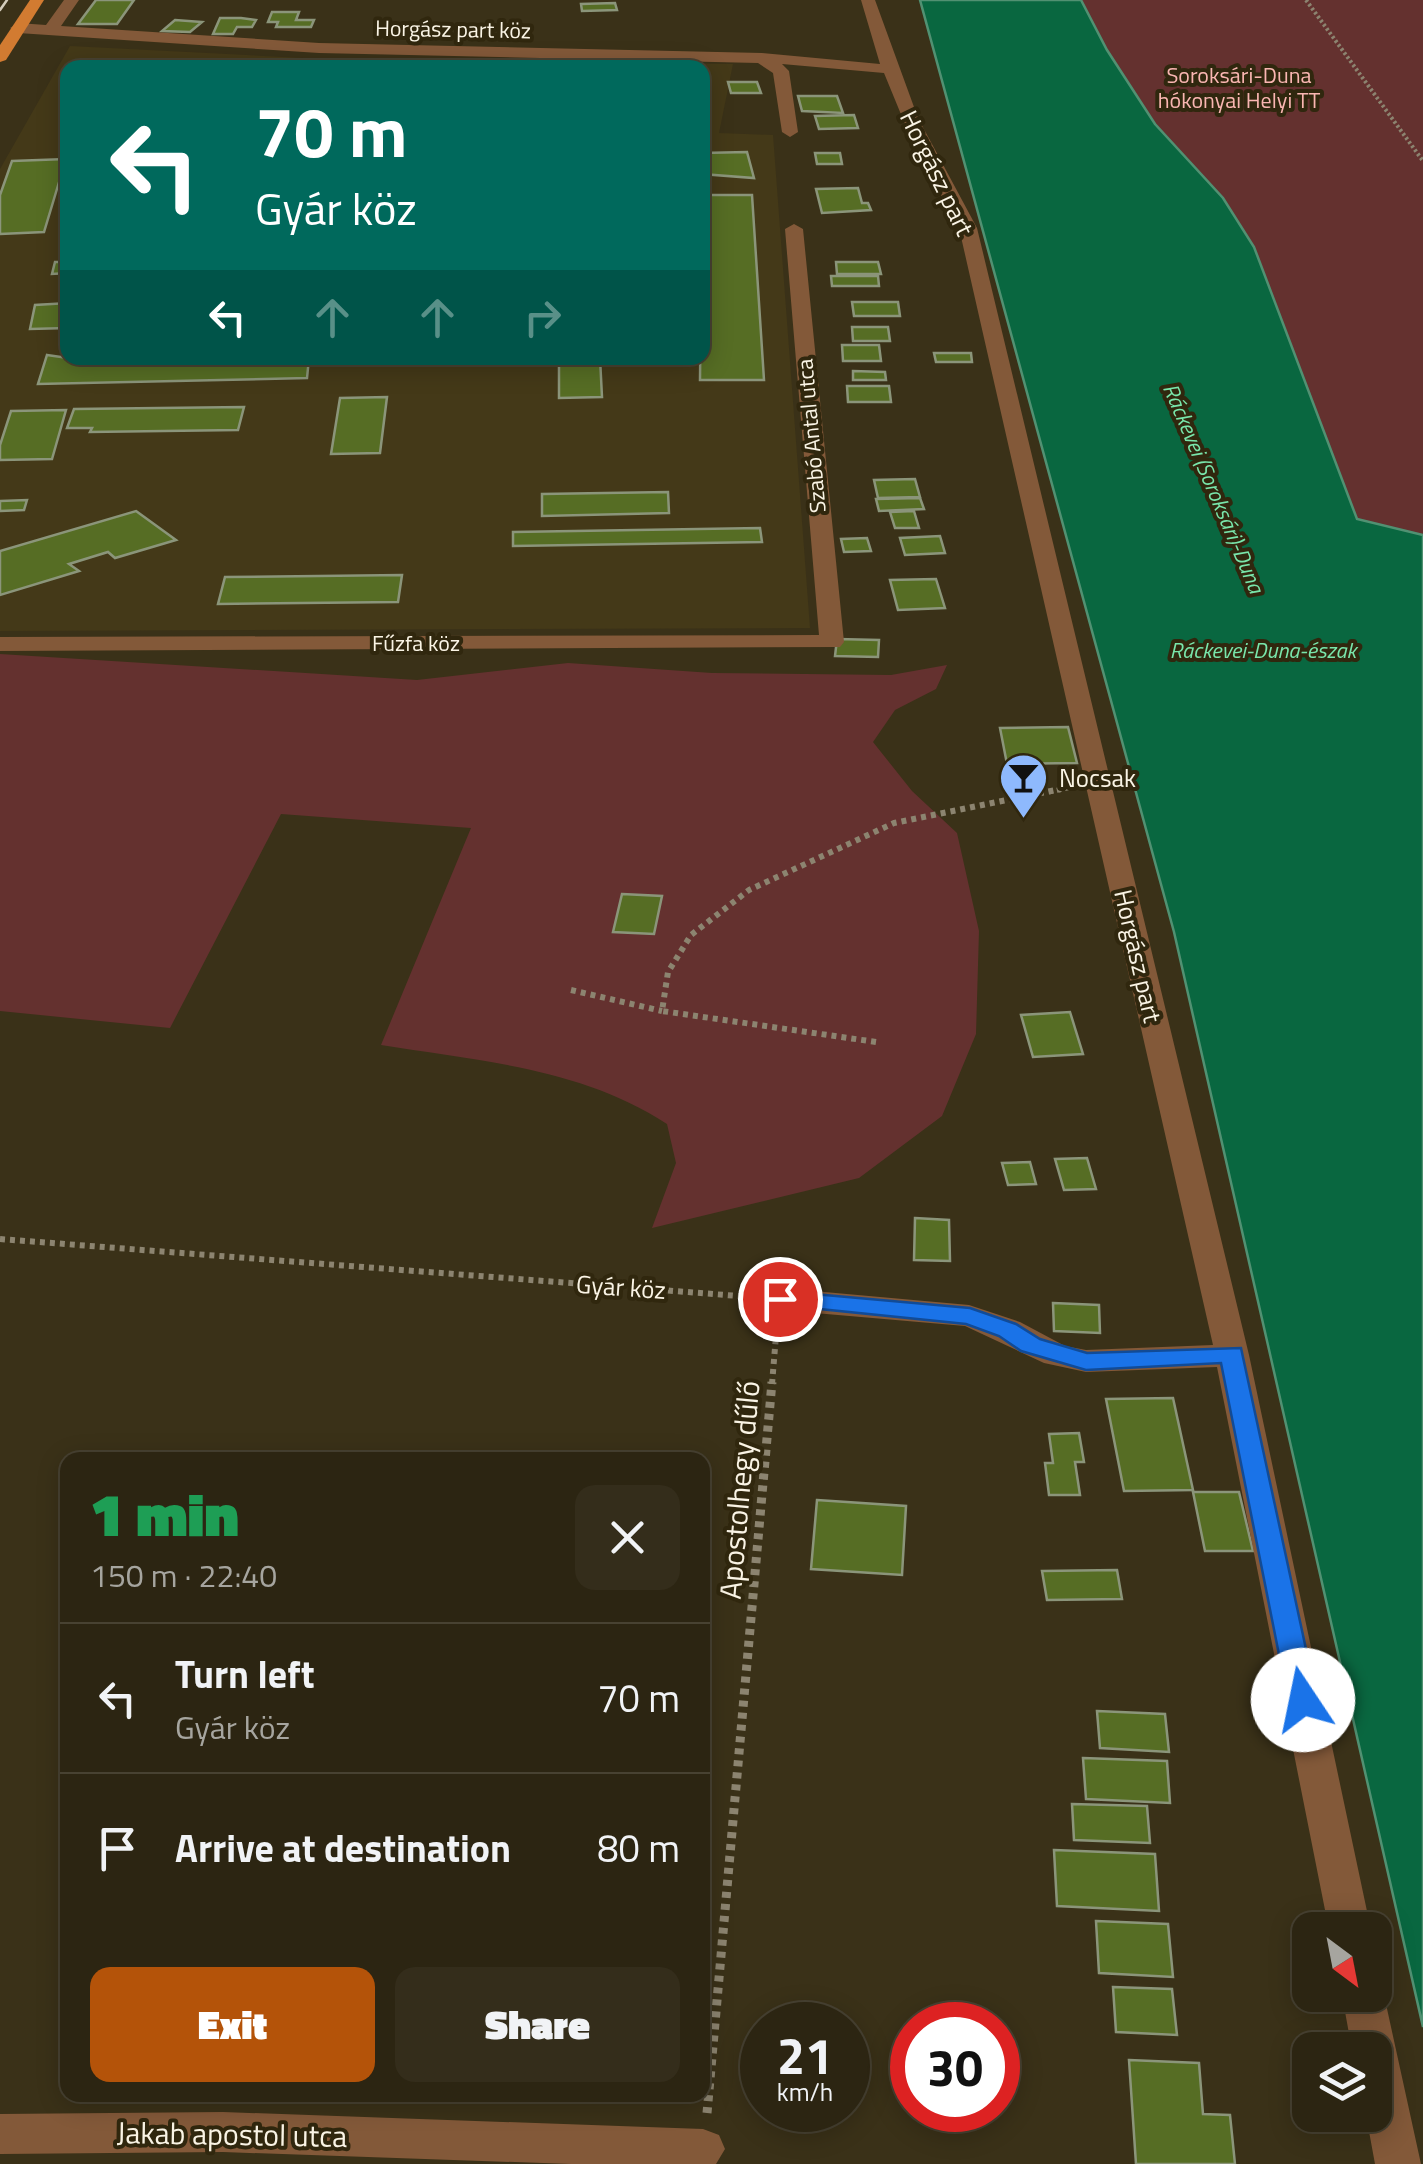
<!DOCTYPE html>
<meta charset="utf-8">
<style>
:root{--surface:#2c2512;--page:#342d1b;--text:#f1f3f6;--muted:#a6a59f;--line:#484232;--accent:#b45309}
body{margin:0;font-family:"Titillium Web",sans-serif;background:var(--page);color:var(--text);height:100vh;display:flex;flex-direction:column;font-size:38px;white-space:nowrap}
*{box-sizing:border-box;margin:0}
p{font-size:32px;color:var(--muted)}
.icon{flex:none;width:55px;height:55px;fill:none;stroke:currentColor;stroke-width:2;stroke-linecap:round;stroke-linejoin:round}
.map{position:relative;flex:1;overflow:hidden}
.side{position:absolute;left:60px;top:1452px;width:650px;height:650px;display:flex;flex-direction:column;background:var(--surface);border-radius:20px;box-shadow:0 5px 25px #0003,0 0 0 2px var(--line)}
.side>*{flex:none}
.banner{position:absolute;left:60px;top:60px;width:650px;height:305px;border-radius:20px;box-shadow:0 5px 25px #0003,0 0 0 2px var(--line);background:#00695c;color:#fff;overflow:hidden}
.needle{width:65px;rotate:148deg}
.controls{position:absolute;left:1292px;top:1912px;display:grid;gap:20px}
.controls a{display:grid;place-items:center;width:100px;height:100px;border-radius:20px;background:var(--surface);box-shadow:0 5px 25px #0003,0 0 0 2px var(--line);font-size:50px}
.speed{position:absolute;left:740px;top:2002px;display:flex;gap:20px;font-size:50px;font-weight:700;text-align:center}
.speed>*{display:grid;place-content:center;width:130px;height:130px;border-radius:50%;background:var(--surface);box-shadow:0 5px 25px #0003,0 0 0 2px var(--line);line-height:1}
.speed small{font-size:25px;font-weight:400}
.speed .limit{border:15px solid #d22;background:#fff;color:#111}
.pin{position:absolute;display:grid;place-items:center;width:85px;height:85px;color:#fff;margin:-42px;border:5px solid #fff;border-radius:50%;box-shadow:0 2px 10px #0007}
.me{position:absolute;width:110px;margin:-55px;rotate:349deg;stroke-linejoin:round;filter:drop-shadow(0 0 8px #0008)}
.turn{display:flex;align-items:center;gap:35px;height:210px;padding:0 30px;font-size:45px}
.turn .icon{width:130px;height:130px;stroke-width:2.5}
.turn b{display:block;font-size:70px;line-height:85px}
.lanes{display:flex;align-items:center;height:95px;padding:0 30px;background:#0003;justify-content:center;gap:50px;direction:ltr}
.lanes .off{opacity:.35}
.round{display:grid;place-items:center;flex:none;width:105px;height:105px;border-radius:20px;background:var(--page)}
.head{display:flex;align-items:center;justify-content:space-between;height:170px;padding:0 30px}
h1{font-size:60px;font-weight:800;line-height:75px;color:#1e9e55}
.cta{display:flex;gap:20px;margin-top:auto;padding:20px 30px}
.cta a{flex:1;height:115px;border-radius:20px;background:var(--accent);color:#fff;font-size:40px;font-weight:800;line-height:115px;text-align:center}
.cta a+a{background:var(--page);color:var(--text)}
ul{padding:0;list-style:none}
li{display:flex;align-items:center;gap:30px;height:150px;padding:0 30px;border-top:2px solid var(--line)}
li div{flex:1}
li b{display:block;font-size:38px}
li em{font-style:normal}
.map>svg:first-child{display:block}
.built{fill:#443918;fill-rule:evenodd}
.green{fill:#64312f}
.water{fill:#096740;stroke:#519172;stroke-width:2.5}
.building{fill:#566d24;stroke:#8b957a;stroke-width:2.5}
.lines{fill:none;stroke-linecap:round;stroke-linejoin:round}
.path-far3{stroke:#8c8470;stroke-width:4;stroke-dasharray:2.5 2.5;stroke-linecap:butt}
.path-far2{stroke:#8c8470;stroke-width:5;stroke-dasharray:4 4;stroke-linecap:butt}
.path-far1{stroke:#8c8470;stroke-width:6;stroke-dasharray:5 5;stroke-linecap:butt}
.path{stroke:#8c8470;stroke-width:9;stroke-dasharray:6 6;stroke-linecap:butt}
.minor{fill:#835939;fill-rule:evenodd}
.major{fill:#d27b31;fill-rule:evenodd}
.tram{stroke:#d3ccbb;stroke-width:2.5}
.route{fill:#1a73e8;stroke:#114b97;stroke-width:2.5}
.labels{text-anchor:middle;stroke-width:8;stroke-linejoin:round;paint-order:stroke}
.far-street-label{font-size:22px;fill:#faf4e5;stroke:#30270e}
.far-park-label{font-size:22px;fill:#fab6b2;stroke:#30270e}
.far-water-label{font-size:22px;font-style:italic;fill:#79e6ab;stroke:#30270e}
.street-label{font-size:25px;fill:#faf4e5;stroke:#30270e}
.poi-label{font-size:25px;fill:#faf4e5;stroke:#30270e;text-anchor:start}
.near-street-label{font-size:30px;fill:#faf4e5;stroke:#30270e}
</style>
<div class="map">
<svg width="1423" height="2164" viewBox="0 0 1423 2164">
<rect width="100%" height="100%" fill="#3a3118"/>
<path class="built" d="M 70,46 L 322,59 L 733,64 L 719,133 L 773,135 L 810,628 L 0,631 L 0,169 ZM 68,68 L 702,68 L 702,358 L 68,358 Z"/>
<g class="green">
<polygon points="1081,0 1423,0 1423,535 1357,519 1254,247 1223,198 1155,124 1107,50"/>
<path d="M 0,654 L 417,680 L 568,663 L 712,673 L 891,675 L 947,665 L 936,689 L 895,710 L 873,742 L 912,791 L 957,833 L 979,931 L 976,1034 L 942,1116 L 859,1178 L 652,1228 L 676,1163 L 667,1124 C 582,1068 479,1061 381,1045 L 471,828 L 281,814 L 170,1028 L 0,1011 Z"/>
</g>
<polygon class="water" points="920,0 1081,0 1107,50 1155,124 1223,198 1254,247 1357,519 1423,535 1423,2027 1174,932"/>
<g class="building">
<polygon points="96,0 134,0 117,24 78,24"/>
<polygon points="615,3 617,10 582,11 581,4"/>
<polygon points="272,12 299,12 296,20 314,20 311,27 276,27 278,22 268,22"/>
<polygon points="220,18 241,18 256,20 252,27 237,27 233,34 213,34"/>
<polygon points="175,20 202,22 190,32 162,31"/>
<polygon points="728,82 757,82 761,93 731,93"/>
<polygon points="798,96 837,96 843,113 802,111"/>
<polygon points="854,115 858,128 819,129 815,116"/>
<polygon points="747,152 754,178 702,174 702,153"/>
<polygon points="815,153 840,153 842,164 817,164"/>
<polygon points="66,159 44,232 0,234 0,195 12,161"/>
<polygon points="858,188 862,203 868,203 871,210 822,213 816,189"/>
<polygon points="702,195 752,195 764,380 700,380"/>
<polygon points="68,228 68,273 52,274 55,262 59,262"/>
<polygon points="836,262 878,262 881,274 837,274"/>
<polygon points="831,276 878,276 879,286 832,286"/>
<polygon points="852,302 898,302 900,316 854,316"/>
<polygon points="68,303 68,328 30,329 35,305"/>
<polygon points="852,327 888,327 890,341 853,341"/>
<polygon points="842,345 879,345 881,361 843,361"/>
<polygon points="934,353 971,353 972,362 936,362"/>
<polygon points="47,355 68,358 309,358 307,378 38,384"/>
<polygon points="559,358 600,358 602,397 559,398"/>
<polygon points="853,371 885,372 886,380 853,380"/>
<polygon points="847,386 889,386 891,402 848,402"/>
<polygon points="387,397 380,453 331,454 340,398"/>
<polygon points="244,407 238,430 90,432 92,428 67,428 74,409"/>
<polygon points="66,410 52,459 0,460 0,445 11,411"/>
<polygon points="915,479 920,497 878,498 874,480"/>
<polygon points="668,492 669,513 542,516 542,494"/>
<polygon points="920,498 924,509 879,511 876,499"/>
<polygon points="27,500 24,510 0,511 0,501"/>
<polygon points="136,511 176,540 115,558 108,552 69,564 79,571 0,595 0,551"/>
<polygon points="914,511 919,528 895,528 890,512"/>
<polygon points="760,528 762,542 513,546 513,532"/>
<polygon points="940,536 945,553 905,555 900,538"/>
<polygon points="867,538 871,551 844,552 841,539"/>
<polygon points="402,575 398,602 218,604 225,577"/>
<polygon points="936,579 945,608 898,610 890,580"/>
<polygon points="837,639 879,640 878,657 835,656"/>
<polygon points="1068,727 1077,763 1007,764 1000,728"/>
<polygon points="622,894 662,896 654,934 613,932"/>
<polygon points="1070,1012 1083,1054 1033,1057 1021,1015"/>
<polygon points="1087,1158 1096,1189 1064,1190 1055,1159"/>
<polygon points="1030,1162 1036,1184 1008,1185 1002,1163"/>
<polygon points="915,1218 949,1220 950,1261 914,1260"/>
<polygon points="1053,1303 1099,1305 1100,1333 1054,1331"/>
<polygon points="1173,1398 1193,1490 1124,1491 1106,1399"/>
<polygon points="1079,1433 1084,1462 1075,1462 1080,1495 1049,1495 1045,1463 1053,1463 1049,1434"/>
<polygon points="1193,1492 1239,1492 1253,1551 1205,1551"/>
<polygon points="817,1500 906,1506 902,1575 811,1569"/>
<polygon points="1117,1570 1122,1599 1047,1600 1042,1571"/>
<polygon points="1097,1711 1165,1714 1169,1752 1100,1748"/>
<polygon points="1083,1758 1167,1761 1170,1803 1086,1799"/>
<polygon points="1072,1804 1147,1806 1150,1843 1074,1840"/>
<polygon points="1054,1850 1155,1854 1159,1911 1057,1906"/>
<polygon points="1096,1921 1168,1924 1173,1977 1099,1973"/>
<polygon points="1113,1987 1172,1989 1177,2035 1116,2032"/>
<polygon points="1129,2060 1199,2063 1203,2114 1230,2115 1235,2164 1136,2164"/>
</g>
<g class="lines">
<polyline class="path-far3" points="1306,0 1423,161"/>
<polyline class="path-far2" points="1049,792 1072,787"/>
<g class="path-far1">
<polyline points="571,990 662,1011"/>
<polyline points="876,1042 662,1011 668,972 691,935 749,890 894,823 1061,789"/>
<polyline points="0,1239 752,1297"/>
<polyline points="772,1384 777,1324"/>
</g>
<polyline class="path" points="707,2113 772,1382"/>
<g class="minor">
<polygon points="64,0 79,0 61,26 319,43 762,53 880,64 861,0 875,0 918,118 977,228 1249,1355 1371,1930 1329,1930 1217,1367 1086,1372 1044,1363 965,1326 780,1310 768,1307 763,1299 768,1291 780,1288 969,1305 1020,1322 1065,1346 1086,1350 1213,1345 959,228 914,146 884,73 782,64 789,71 798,132 790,137 782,132 773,73 758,63 319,53 18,33 10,28 18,23 46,25"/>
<polygon points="794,224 803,229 844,642 840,647 0,651 0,637 819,635 785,229"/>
<polygon points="1375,1981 1384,1995 1421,2164 1375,2164 1366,2115 1375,2115 1375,2050 1352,2050 1342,1995 1375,1995"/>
<polygon points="223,2112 703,2129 719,2135 725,2149 716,2164 571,2164 223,2152 0,2154 0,2114"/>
</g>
<polygon class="major" points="30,0 44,0 6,60 0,62 0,45"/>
<polyline class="tram" points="0,10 7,0"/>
</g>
<polygon class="route" points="780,1291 970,1308 1016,1324 1040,1339 1087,1353 1241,1348 1317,1700 1313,1708 1303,1711 1292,1708 1288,1700 1221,1363 1086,1370 1021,1351 999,1336 966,1324 771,1304 767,1299 771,1293"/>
<defs>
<symbol id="bar-pin" viewBox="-11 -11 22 30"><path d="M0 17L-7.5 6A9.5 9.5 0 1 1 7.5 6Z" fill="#8eb9fd" stroke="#30270e"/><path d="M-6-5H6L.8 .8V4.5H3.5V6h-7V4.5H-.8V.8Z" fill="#111"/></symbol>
</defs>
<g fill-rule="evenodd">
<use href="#bar-pin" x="996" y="750" width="55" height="75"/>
</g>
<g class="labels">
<g class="far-street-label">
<text transform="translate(453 29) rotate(1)" y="8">Horgász part köz</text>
<text transform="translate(811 436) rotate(-95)" y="8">Szabó Antal utca</text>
<text x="416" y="651">Fűzfa köz</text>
</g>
<g class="far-park-label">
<text x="1239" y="83">Soroksári-Duna<tspan x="1239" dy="25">hókonyai Helyi TT</tspan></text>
</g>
<g class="far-water-label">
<text transform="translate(1214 488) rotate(67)" y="8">Ráckevei (Soroksári)-Duna</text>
<text x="1263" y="658">Ráckevei-Duna-észak</text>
</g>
<g class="street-label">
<text transform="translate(937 173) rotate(64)" y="9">Horgász part</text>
<text transform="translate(1138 956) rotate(77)" y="9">Horgász part</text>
<text transform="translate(621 1287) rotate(4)" y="9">Gyár köz</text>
</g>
<g class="poi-label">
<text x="1059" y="787">Nocsak</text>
</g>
<g class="near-street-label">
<text transform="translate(740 1490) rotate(-85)" y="10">Apostolhegy dűlő</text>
<text transform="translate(232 2135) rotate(1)" y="10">Jakab apostol utca</text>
</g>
</g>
</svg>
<div class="controls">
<a><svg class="needle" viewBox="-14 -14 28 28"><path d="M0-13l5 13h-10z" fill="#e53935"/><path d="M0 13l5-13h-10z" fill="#a6a59f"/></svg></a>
<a><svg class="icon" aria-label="layers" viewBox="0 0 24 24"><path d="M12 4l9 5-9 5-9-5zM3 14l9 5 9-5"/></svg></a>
</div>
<div class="speed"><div>21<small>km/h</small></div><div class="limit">30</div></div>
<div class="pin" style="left:780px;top:1299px;background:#d93025"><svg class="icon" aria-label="arrive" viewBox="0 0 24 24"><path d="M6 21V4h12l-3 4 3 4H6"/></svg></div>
<svg class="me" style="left:1303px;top:1700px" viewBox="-20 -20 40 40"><circle r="19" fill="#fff"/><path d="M0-13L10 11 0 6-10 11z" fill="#1a73e8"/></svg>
<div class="banner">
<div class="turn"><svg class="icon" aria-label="left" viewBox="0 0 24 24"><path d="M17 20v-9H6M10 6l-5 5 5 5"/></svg><div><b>70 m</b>Gyár köz</div></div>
<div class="lanes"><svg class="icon" aria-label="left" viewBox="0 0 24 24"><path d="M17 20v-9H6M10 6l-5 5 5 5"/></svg><svg class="icon off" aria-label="ahead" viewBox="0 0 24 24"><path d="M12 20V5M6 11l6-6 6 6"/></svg><svg class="icon off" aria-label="ahead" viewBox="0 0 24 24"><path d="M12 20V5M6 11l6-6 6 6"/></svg><svg class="icon off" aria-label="right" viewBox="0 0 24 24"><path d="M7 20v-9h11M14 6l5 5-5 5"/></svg></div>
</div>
<section class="side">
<div class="head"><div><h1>1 min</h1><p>150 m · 22:40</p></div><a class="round"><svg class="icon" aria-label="close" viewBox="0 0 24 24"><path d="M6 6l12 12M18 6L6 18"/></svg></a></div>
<ul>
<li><svg class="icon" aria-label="left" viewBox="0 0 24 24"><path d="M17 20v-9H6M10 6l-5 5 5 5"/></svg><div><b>Turn left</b><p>Gyár köz</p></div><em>70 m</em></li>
<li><svg class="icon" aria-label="arrive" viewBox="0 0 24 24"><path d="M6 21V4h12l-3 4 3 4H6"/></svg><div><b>Arrive at destination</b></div><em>80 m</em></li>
</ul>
<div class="cta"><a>Exit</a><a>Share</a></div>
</section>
</div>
